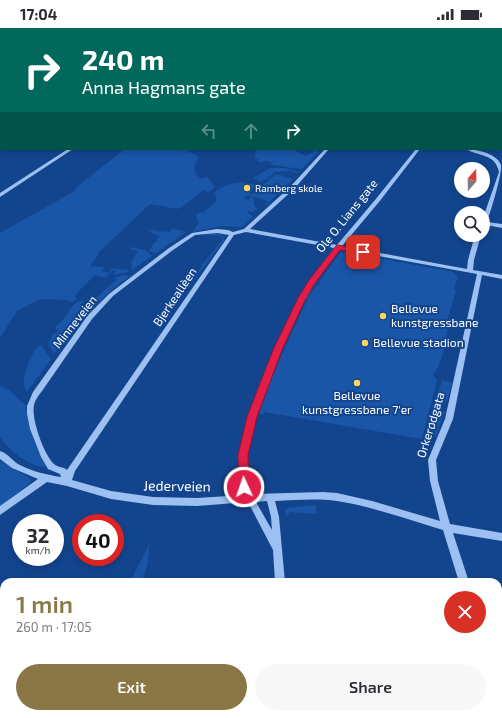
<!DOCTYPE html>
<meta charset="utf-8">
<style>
:root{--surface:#fff;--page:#f7f7f7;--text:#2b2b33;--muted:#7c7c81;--accent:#8a7745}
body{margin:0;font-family:"Exo 2",sans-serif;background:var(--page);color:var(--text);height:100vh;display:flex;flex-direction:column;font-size:15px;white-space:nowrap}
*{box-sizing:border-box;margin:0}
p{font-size:13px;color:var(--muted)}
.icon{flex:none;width:22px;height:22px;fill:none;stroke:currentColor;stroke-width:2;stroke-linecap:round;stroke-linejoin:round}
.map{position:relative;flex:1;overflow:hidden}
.drawer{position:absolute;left:0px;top:550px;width:502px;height:140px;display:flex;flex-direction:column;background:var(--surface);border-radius:12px 12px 0 0;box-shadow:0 2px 6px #0003}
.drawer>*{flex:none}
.top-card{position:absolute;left:0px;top:0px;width:502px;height:122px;box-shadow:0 2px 6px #0003;background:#00695c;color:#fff;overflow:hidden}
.needle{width:26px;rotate:20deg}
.controls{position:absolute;left:454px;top:134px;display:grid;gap:8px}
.controls a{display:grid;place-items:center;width:36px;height:36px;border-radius:50%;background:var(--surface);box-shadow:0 2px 6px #0003;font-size:20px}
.speed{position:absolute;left:12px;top:486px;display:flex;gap:8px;font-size:20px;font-weight:700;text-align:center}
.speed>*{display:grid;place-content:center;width:52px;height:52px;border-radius:50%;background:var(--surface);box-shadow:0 2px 6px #0003;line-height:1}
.speed small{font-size:10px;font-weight:400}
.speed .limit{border:6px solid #d22;background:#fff;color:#111}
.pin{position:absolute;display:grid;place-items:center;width:34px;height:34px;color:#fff;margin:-17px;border-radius:8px;box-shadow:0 2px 6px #0006}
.me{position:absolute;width:44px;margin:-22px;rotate:357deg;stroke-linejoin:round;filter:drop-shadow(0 0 3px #0008)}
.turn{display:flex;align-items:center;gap:14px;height:84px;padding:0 16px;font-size:18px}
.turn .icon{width:52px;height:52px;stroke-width:2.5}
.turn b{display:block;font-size:28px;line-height:34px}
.lanes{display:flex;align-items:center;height:38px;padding:0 16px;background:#0003;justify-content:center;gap:20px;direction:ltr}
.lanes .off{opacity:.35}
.round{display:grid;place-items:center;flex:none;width:42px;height:42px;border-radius:21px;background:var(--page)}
.head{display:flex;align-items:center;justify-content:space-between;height:68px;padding:0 16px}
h1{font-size:24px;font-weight:600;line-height:30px;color:var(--accent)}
.action{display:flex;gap:8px;margin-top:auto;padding:8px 16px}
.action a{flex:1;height:46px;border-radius:24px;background:var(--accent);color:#fff;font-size:16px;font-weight:600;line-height:46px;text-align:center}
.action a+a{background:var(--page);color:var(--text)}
.status{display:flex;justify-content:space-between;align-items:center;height:28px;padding:0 20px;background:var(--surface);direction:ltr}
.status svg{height:11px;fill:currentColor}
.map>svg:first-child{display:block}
.green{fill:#1a56a8}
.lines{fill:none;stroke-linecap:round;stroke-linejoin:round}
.minor{fill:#9cc0f1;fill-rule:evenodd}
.route{fill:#e11d48;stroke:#92132f}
.poi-dot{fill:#ffd45c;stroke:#12458e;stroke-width:1.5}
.labels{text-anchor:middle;stroke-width:4;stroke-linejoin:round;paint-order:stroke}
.far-poi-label{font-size:10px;fill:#fff;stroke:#12458e;text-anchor:start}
.street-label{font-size:12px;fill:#fff;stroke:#12458e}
.poi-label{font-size:12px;fill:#fff;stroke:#12458e;text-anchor:start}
.near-street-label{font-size:14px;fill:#fff;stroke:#12458e}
</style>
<div class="status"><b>17:04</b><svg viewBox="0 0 49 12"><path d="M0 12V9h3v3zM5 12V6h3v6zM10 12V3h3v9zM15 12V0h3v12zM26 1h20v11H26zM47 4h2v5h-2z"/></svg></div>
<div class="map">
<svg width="502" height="690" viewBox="0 0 502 690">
<rect width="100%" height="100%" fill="#12458e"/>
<g class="green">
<path d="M 125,121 L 184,121 L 199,129 C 192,138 193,144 201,151 L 207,149 L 215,159 L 209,164 L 203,162 L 182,179 L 177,181 L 150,176 L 98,225 L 99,226 L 90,238 L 105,239 L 102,243 L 109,245 L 112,241 L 107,240 L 128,242 L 129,244 L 112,247 L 116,243 L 113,242 L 105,250 L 95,247 L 75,267 L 77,271 L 72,274 L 65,272 L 40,271 L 17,283 L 0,310 L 0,205 L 73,164 L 79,157 Z"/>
<polygon points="256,121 292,121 305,128 314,124 312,121 318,124 302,141 300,141 273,137 270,136 272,134 266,133 260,134 256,132 260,131 255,130"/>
<polygon points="270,140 284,140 299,144 298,145 290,143 273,144 272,145 274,146 268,149 269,151 266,151 261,154 253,150"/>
<path d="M 276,146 L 293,151 L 266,177 L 265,177 L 268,173 L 248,167 L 244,170 L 248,172 L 252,168 L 254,173 L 254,178 L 258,180 L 253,184 L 248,183 L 248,185 L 253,188 L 246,196 L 240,199 L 220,198 L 193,204 L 199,194 L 196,188 L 197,185 L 204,184 L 217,173 L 215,166 L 213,165 C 224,156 242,151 255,157 L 250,165 L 251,167 Z"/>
<polygon points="173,200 186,204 155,226 149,222 155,214 159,214 156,212 159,208 149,204 155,201 155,203 170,204"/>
<polygon points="215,205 223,208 224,212 168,287 206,232 222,212 220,208 214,207 198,209"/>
<polygon points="132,219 145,222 152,228 132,242 131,234 138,223 130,221"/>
<path d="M 346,224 L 453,244 L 458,249 L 454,261 L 456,262 L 446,296 L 448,296 C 447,313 442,335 433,347 L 437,352 L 422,411 L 264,384 L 263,387 L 260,386 C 259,376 307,268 315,259 C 316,258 318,257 320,256 L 319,254 L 340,225 Z"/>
<polygon points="125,247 130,248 110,263 90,283 90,269 95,271 117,251 114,250"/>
<path d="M 83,272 L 80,287 L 54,326 L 48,316 L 53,306 L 56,305 L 58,302 L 55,300 C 57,296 61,294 64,290 C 71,282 71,275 83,272 Z"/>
<path d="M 41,317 L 51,331 L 27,364 C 18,352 30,332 36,320 Z"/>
<polygon points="442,352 452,355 447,374 437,370"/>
<path d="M 0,358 C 12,361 16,371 26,377 C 27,398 35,419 45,437 L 44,439 C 27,437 10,423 0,409 Z"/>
<polygon points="434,381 445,384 436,408 428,407"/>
<polygon points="0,433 29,450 31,454 0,479"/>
<polygon points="316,477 316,486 290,484 286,489 285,482 288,480"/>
<path d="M 149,517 C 149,530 147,542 141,554 L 130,554 Z"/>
</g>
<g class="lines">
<g class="minor">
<rect x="109" y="0" width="4" height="1"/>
<rect x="166" y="0" width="4" height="1"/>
<rect x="501" y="37" width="1" height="2"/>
<rect x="0" y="116" width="1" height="2"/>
<polygon points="68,121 73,121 0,169 0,165"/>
<path d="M 325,121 L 329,121 L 294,161 L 250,201 L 337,217 L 375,172 L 416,121 L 420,121 L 379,174 L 342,218 L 467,241 L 468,232 L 475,207 L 481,207 L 474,232 L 473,242 L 502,247 L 502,251 L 482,247 L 453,391 L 436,432 L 438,453 L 450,496 L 502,505 L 502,513 L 453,505 L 469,554 L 459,554 L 443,502 C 409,492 371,478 337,473 C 317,470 295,472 275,473 L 279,489 L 285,554 L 275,554 L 273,522 L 248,474 L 197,478 L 153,477 L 111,471 L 67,458 L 47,454 L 0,487 L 0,478 L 38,451 L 12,440 L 0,431 L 0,423 C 7,425 12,432 18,436 C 31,443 47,447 61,449 L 60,446 L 48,441 L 41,429 L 30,401 L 27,386 L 27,378 L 33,364 L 88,287 L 109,266 L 169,220 L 192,205 L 217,201 L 228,202 L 233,204 L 244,201 L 290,159 ZM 246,204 L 334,220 C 326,231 316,242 309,254 C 284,294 221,423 244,467 L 197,470 L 153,469 L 111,463 L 72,452 L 75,443 L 234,207 ZM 217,205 L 229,207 L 67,442 L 66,441 C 62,439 57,439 54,436 C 44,427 31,391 34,377 C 35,372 39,367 42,363 L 92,291 L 113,268 L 173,222 L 195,207 ZM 340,221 L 477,246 L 445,391 L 428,432 L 430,453 L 440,493 L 372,473 L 337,465 L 323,464 L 252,466 L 248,459 L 247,427 L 260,375 L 288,303 L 315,255 ZM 267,473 L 271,489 L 272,502 L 256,474 Z"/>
<path d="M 466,121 C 473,121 480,123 487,125 C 493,128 499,131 501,137 C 502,147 491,182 487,194 L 502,196 L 502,200 L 486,197 L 485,199 L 483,200 L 483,190 L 499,144 C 495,125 479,129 466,121 Z"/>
<polygon points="0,636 4,638 4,648 0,646"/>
<polygon points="498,642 502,644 502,663 498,661"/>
<polygon points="103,686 120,686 121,690 105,690"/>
<polygon points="278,686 288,686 287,690 277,690"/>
<polygon points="298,686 311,686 312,690 299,690"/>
</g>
</g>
<polygon class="route" points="338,217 363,222 367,224 363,226 340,222 315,255 306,270 282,322 257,389 248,427 249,459 248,462 244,464 240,462 239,459 238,427 247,389 273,322 298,270 309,252 336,218"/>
<g class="poi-dot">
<circle cx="247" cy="160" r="4"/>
<circle cx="383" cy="288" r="4"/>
<circle cx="365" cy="315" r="4"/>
<circle cx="357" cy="355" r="4"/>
</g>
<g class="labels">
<g class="far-poi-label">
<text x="255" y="164">Ramberg skole</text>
</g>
<g class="street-label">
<text transform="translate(347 188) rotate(-51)" y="4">Ole O. Lians gate</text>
<text transform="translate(175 269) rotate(-56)" y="4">Bjerkeallèen</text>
<text transform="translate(75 294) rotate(-52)" y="4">Minneveien</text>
<text transform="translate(431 397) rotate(-73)" y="4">Orkerødgata</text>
</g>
<g class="poi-label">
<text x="391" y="285">Bellevue<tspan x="391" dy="14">kunstgressbane</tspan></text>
<text x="373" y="319">Bellevue stadion</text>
<text x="357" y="372" text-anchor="middle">Bellevue<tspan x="357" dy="14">kunstgressbane 7'er</tspan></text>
</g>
<g class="near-street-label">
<text transform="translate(177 458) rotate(1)" y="5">Jederveien</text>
</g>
</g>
</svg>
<div class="controls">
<a><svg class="needle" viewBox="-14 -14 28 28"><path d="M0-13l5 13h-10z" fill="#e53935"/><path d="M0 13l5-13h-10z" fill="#7c7c81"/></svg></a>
<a><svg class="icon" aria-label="search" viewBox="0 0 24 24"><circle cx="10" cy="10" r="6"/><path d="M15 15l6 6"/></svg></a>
</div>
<div class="speed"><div>32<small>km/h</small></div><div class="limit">40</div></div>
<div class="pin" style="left:363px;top:224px;background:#d93025"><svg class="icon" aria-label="arrive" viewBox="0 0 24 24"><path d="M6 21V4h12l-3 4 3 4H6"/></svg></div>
<svg class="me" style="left:244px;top:459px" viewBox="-20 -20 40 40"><circle r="17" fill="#e11d48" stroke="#fff" stroke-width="3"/><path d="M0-11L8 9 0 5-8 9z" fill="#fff"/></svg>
<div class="top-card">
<div class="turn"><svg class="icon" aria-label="right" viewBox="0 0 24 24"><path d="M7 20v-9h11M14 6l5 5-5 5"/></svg><div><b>240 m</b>Anna Hagmans gate</div></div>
<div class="lanes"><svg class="icon off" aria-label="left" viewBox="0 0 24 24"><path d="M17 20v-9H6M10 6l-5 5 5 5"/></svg><svg class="icon off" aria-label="ahead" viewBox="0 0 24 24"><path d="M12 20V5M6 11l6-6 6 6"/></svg><svg class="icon" aria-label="right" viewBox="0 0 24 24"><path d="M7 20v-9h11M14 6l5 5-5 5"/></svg></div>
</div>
<section class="drawer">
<div class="head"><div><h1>1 min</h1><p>260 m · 17:05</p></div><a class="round" style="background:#d93025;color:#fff"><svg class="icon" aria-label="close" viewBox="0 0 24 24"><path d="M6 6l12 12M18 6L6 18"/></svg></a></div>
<div class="action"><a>Exit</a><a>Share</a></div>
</section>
</div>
